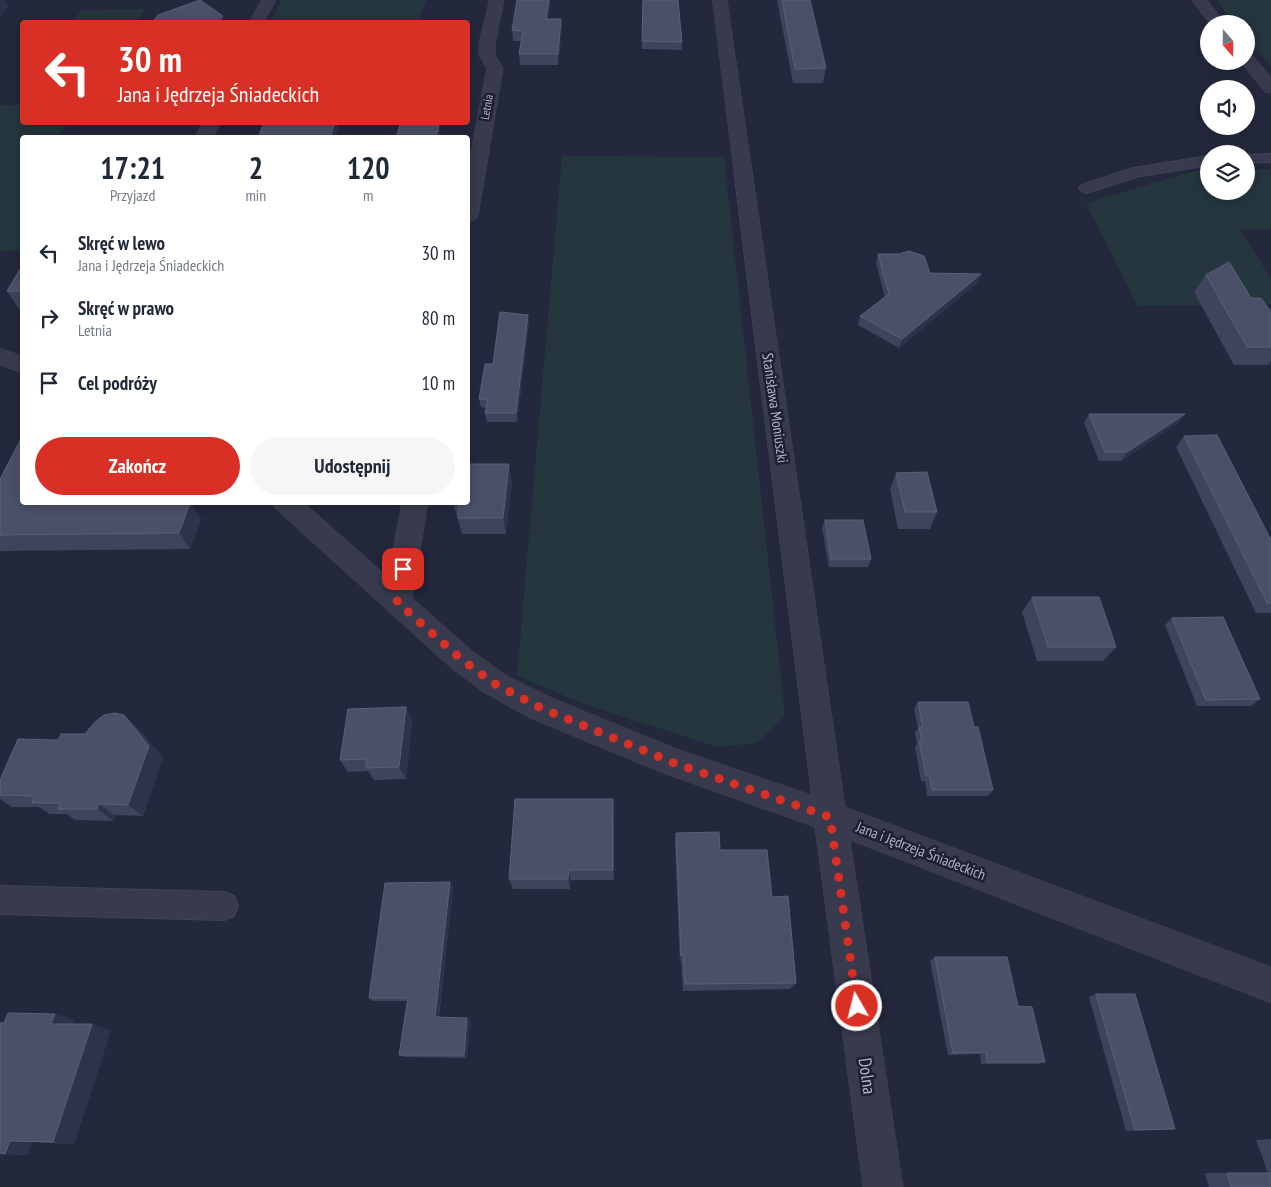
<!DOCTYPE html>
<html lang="pl">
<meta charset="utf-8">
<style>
:root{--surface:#fff;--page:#f6f6f7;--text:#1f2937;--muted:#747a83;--accent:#d93025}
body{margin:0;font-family:"PT Sans Narrow",sans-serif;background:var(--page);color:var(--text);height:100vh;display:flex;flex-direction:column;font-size:19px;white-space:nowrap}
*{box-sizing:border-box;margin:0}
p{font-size:16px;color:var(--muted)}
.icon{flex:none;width:28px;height:28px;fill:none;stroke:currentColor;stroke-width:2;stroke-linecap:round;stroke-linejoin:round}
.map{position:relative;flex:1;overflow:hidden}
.details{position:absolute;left:20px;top:135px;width:450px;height:370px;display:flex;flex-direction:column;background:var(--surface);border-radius:5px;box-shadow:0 2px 12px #0003}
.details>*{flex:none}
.banner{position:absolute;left:20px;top:20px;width:450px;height:105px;border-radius:5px;box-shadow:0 2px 12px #0003;background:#d93025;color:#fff;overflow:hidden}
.needle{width:32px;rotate:160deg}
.controls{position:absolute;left:1200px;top:15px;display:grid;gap:10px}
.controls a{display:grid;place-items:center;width:55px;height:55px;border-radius:50%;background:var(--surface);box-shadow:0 2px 12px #0003;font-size:25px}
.pin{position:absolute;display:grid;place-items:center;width:42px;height:42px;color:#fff;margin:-21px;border-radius:10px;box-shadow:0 2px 8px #0006}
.me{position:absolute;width:55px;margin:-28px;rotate:352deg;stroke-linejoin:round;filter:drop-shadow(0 0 4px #0008)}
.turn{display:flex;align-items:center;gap:18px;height:105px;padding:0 15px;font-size:22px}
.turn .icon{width:65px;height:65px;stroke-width:2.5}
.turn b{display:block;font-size:35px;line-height:42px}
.eta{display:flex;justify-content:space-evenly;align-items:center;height:85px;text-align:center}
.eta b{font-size:30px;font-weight:700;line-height:35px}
.action{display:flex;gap:10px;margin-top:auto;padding:10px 15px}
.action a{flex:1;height:58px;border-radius:30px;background:var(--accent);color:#fff;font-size:20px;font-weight:700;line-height:58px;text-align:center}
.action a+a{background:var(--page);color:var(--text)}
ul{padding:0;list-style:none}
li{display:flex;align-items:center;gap:15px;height:65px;padding:0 15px}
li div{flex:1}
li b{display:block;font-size:19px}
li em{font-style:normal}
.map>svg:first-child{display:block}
.green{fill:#25363e}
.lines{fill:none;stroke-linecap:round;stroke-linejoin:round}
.service-casing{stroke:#404456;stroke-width:2}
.minor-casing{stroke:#404456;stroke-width:1}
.service{fill:#373b4d;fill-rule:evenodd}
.minor{fill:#373b4d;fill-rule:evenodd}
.wall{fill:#3e445c}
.shaded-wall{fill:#2e334b}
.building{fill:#4a5068;stroke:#5a6077}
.route{stroke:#d93025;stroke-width:9;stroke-dasharray:0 16.2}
.labels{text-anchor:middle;stroke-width:5;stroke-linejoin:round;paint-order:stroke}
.far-street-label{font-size:12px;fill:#b2b6c9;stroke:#1c2032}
.street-label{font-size:15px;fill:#b2b6c9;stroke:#1c2032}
.near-street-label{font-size:18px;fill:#b2b6c9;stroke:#1c2032}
</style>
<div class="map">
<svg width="1271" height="1187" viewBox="0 0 1271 1187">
<rect width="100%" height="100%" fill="#23283d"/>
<g class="green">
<polygon points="282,0 426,0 419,22 270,22"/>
<polygon points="1216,0 1271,0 1271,66 1246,37 1246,24 1235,24"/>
<polygon points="146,9 136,22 72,22 82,10"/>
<polygon points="0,105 22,105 22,122 68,123 58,137 22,138 22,251 0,251"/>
<polygon points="562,156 724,157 785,715 757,743 718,747 589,706 517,676"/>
<polygon points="1271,169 1271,229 1240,229 1271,279 1271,304 1138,306 1086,203 1198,170 1209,170 1209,191 1246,191 1246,170"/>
</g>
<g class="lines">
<defs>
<g id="service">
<polygon points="1271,154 1271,162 1246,163 1246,155"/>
<polygon points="1209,156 1209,165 1136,177 1087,193 1082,191 1079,188 1082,185 1133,168"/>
<polygon points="0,886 224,892 234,896 238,906 234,916 224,920 0,914"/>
</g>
<g id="minor">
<polygon points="262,0 276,0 264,22 250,22"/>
<polygon points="490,0 504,0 495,44 495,55 503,68 478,216 475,220 468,222 468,168 487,68 479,55 479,44"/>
<polygon points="713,0 727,0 845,807 1271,967 1271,1003 850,840 903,1187 863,1187 815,827 663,773 530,718 485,693 451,668 276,509 272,502 303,502 388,577 402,502 428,502 412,598 471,650 505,675 552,698 677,749 811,795"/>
<polygon points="1192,0 1207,0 1226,24 1210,24"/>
<polygon points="1246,53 1252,55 1271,77 1271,93 1265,92 1240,61 1246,61"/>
<polygon points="203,122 221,122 213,138 195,138"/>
<polygon points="0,348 22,356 22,373 0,365"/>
</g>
</defs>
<use href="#service" class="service-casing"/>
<use href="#minor" class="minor-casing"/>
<use href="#service" class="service"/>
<use href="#minor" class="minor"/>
</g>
<g class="wall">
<polygon points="643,0 682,42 682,50 642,49"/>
<polygon points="777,0 810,0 826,68 823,83 793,83"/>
<polygon points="549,19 561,19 562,29 558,65 520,65 519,54 521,41 513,41 512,30"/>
<polygon points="878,254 930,273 977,283 899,348 858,325 860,316 885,297 876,263"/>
<polygon points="22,266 22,309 19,309 7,291"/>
<polygon points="1206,275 1251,298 1271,312 1271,361 1268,365 1234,365 1194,292"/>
<polygon points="529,324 517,422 487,422 485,413 486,408 481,407 479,399 493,364"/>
<polygon points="1089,414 1185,414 1179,422 1121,461 1099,461 1084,423"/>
<polygon points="1184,436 1271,540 1271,613 1256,613 1176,447"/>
<polygon points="896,473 937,512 930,529 898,529 890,489"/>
<polygon points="0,479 22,502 150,502 151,503 190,503 201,519 190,549 0,551"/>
<polygon points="512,481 506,534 462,534 453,502"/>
<polygon points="825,520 871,559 868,567 829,567 822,528"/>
<polygon points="1032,597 1116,647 1103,661 1037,661 1022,612"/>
<polygon points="1172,618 1260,699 1251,706 1197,706 1165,625"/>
<polygon points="918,702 974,727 993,790 988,796 927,796 925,781 921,781 915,747 917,744 915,733 918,728 914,709"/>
<polygon points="406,707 412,720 406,779 374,780 368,771 348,772 340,760"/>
<polygon points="138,728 163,758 143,816 115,815 113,821 75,820 67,814 50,814 39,807 12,807 0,799 0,780 58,740"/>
<polygon points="613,810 614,880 571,880 570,889 513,889 509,879"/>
<polygon points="676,833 720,850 772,897 796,983 790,989 683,991 681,962 680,963 675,843"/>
<polygon points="450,882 453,887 439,1017 470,1021 467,1058 404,1057 399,1055 407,1001 373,1001 369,998"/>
<polygon points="935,957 1018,1006 1045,1062 1038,1064 981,1064 980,1054 948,1055 930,961"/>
<polygon points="1096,994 1175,1129 1126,1131 1089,997"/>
<polygon points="74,1019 73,1024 111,1030 74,1144 32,1142 28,1155 0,1154"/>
<polygon points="1271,1139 1271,1187 1209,1187 1205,1173 1268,1173 1256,1140"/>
</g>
<g class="shaded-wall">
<polygon points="0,0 5,0 8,6 0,17"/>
<polygon points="549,0 551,0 547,29 546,19"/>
<polygon points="223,16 225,22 218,22"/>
<polygon points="561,19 562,29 558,65 558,54"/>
<polygon points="335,122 340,122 335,138 330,138"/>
<polygon points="439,125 441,134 440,138 436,138"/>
<polygon points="981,274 977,283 899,348 902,339"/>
<polygon points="528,315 529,324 517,422 516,413"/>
<polygon points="1185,414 1179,422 1121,461 1127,452"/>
<polygon points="509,464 512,481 506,534 503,518"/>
<polygon points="190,503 201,519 190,549 179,533"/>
<polygon points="406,707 412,720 406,779 399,767"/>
<polygon points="124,715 138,728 163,758 143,816 128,805"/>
<polygon points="613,799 613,810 614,880 613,870"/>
<polygon points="99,804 115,815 113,821 97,809"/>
<polygon points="569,870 571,880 570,889 568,879"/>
<polygon points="450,882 453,887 438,1020 435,1017"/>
<polygon points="683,955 681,962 680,963 681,956"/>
<polygon points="55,1014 74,1019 71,1030 51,1024"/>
<polygon points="467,1018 470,1021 467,1058 464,1055"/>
<polygon points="92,1024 111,1030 74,1144 53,1142"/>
<polygon points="10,1141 32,1142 28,1155 5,1154"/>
</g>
<g class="building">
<polygon points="200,0 223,16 218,22 153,22 158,15"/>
<polygon points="517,0 549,0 546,19 561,19 558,54 519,54 523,31 512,30"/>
<polygon points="643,0 678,0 682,42 642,41"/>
<polygon points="782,0 810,0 826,68 795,69"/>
<polygon points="264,122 335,122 330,138 258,138"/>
<polygon points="400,125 439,125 436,138 396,138"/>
<polygon points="909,251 924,256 930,273 981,274 902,339 860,316 889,294 878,254 899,254"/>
<polygon points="1229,262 1251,298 1261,298 1271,312 1271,347 1247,347 1206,275"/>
<polygon points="22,266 22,291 7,291"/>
<polygon points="500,312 528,315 516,413 485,413 488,399 479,399 485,364 493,364"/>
<polygon points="1089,414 1185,414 1127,452 1105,452"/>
<polygon points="1217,435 1271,540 1271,603 1267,603 1184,436"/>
<polygon points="22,437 22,502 147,502 147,503 190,503 179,533 0,535 0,479"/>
<polygon points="468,464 509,464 503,518 458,518 460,503 453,502 468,502"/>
<polygon points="927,472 937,512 905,512 896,473"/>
<polygon points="825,520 863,520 871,559 831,559"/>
<polygon points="1032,597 1099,597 1116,647 1048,647"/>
<polygon points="1223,617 1260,699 1206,700 1172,618"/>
<polygon points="918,702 968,702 974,727 978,727 993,790 932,790 929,775 926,775 919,741 922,741 919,727 923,727"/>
<polygon points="406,707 399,767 366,768 367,759 340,760 348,709"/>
<polygon points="115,713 124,715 149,746 128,805 99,804 97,809 58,809 61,803 32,803 34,796 0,795 0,780 18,739 58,740 61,734 85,734 96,721 104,715"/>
<polygon points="515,799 613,799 613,870 569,870 568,879 509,879"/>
<polygon points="719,832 720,850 767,850 772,897 788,896 796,983 685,984 683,955 681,956 676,833"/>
<polygon points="450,882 435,1017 467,1018 464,1055 399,1055 408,998 369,998 385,883"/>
<polygon points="935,957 1007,957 1018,1006 1032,1007 1045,1062 987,1062 986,1052 953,1053"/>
<polygon points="1096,994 1135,994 1175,1129 1135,1130"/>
<polygon points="8,1013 55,1014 51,1024 92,1024 53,1142 10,1141 5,1154 0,1153 0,1023 4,1023"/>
<polygon points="1227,1173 1271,1173 1271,1187 1231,1187"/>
</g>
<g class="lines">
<polyline class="route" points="403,569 397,602 461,659 484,676 495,684 541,708 674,763 830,817 857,1006"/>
</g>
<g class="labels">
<g class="far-street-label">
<text transform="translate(487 107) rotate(-80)" y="4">Letnia</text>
</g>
<g class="street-label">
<text transform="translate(775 408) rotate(82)" y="5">Stanisława Moniuszki</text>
<text transform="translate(921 851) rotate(21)" y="5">Jana i Jędrzeja Śniadeckich</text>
</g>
<g class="near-street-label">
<text transform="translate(867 1076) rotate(82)" y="6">Dolna</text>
</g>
</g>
</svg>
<div class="controls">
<a><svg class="needle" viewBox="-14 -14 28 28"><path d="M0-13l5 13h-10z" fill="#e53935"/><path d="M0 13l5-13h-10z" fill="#747a83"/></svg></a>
<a><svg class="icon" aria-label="sound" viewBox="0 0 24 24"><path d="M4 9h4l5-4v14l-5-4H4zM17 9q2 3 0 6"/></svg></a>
<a><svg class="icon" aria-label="layers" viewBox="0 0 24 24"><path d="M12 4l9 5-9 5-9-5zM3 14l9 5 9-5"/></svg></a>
</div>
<div class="pin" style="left:403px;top:569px;background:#d93025"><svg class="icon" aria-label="arrive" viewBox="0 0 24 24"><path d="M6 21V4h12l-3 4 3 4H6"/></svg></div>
<svg class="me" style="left:857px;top:1006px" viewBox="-20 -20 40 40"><circle r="17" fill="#d93025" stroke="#fff" stroke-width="3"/><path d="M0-11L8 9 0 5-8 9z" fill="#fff"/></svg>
<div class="banner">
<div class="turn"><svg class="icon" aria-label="left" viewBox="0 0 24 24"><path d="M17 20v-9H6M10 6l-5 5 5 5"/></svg><div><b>30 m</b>Jana i Jędrzeja Śniadeckich</div></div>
</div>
<section class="details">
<div class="eta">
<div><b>17:21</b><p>Przyjazd</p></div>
<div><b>2</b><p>min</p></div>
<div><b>120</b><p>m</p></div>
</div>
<ul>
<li><svg class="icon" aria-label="left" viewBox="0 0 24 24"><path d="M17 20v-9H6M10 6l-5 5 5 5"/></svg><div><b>Skręć w lewo</b><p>Jana i Jędrzeja Śniadeckich</p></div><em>30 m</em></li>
<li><svg class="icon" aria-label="right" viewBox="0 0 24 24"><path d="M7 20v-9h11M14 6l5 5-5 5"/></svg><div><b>Skręć w prawo</b><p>Letnia</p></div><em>80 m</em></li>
<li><svg class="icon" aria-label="arrive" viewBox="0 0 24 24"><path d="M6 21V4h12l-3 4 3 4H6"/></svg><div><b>Cel podróży</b></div><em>10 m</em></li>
</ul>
<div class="action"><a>Zakończ</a><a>Udostępnij</a></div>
</section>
</div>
